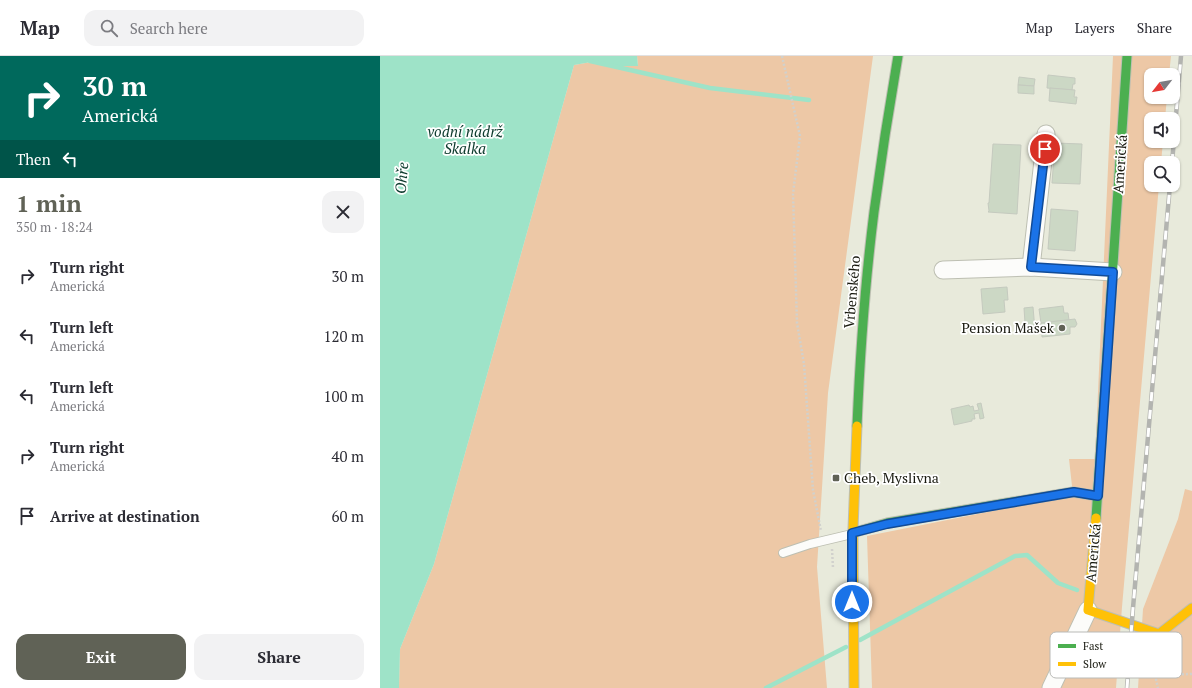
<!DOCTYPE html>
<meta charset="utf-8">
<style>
:root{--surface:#fff;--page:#f2f2f3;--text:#2b2b33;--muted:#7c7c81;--line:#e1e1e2;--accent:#606256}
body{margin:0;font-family:"PT Serif",serif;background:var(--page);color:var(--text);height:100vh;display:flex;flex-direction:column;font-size:15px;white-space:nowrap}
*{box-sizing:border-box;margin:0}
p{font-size:13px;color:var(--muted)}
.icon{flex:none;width:22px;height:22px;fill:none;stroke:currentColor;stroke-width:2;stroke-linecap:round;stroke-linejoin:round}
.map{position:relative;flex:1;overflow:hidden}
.details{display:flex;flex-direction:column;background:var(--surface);width:380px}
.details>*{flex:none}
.banner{background:#00695c;color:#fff;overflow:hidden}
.needle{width:26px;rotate:239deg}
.fabs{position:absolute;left:764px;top:12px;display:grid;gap:8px}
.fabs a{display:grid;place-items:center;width:36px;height:36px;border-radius:8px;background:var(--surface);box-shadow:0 1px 3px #0004;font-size:20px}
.pin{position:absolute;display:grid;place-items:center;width:34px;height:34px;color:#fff;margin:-17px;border:2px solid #fff;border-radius:50%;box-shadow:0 1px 4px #0007}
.me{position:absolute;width:44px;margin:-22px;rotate:0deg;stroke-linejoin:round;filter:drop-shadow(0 0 3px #0008)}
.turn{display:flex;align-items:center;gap:14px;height:84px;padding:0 16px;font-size:18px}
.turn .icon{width:52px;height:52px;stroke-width:2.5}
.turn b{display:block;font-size:28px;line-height:34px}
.then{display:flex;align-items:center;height:38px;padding:0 16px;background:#0003;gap:8px;font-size:15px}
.round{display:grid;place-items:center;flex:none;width:42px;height:42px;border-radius:12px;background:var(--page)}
.headline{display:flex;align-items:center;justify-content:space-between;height:68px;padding:0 16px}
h1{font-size:24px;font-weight:800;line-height:30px;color:var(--accent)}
.cta{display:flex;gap:8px;margin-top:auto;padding:8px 16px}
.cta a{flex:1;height:46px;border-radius:12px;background:var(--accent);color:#fff;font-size:16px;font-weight:800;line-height:46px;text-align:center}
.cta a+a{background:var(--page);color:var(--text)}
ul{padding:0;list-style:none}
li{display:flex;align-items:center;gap:12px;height:60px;padding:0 16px}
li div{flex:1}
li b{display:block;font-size:15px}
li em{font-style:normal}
header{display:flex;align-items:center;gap:24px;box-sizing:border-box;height:56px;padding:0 20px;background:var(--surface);border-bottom:1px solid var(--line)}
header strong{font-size:19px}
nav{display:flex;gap:22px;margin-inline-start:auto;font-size:14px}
.search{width:280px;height:36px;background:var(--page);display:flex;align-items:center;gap:10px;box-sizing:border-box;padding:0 14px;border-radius:12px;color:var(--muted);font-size:15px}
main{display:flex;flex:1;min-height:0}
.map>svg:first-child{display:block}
.forest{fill:#edc8a6}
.water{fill:#9ee3c8}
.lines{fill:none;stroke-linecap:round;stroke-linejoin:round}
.stream{stroke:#9ee3c8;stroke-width:4.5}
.building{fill:#ccd8c5;stroke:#c5cabf}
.lane-casing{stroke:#bdbfb2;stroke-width:10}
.street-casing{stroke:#bdbfb2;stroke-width:19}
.fast-casing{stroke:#bdbfb2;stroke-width:11}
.slow-casing{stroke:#bdbfb2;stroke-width:11}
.path{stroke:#d1d1cd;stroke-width:2.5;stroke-dasharray:2 2;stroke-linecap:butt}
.lane{stroke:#fcfcfa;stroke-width:8}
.street{stroke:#fcfcfa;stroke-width:17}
.fast{stroke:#4caf50;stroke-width:9}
.slow{stroke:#ffc107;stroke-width:9}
.rail-casing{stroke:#b3b4b0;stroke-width:4.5}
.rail{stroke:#fff;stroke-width:3;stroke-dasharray:9;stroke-linecap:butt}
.route-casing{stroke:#114b97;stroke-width:10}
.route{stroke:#1a73e8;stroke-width:7}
.poi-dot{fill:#606256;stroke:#fff;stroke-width:1.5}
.labels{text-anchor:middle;stroke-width:3.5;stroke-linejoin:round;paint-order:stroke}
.street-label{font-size:14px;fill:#17180e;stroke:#fff}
.poi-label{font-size:14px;fill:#17180e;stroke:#fff;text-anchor:end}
.water-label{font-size:15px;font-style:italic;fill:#0e3b2e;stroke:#fff}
.key{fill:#fff;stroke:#b9bab7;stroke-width:1}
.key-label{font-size:11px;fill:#17180e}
</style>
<header>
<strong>Map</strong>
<div class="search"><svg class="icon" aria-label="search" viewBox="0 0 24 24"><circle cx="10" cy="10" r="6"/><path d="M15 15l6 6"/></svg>Search here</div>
<nav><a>Map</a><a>Layers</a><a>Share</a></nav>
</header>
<main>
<section class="details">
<div class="banner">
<div class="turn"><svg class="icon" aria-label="right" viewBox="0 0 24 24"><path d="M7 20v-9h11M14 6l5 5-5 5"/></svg><div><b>30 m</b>Americká</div></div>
<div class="then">Then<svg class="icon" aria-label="left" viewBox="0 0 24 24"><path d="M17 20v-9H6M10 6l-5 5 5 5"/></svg></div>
</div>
<div class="headline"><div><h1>1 min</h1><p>350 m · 18:24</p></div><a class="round"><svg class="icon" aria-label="close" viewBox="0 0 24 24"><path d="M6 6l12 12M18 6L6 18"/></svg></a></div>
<ul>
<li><svg class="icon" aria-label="right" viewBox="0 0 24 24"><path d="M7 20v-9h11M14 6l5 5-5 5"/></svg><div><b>Turn right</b><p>Americká</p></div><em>30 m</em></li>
<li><svg class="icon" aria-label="left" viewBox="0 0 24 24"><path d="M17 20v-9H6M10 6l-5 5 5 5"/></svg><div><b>Turn left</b><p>Americká</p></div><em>120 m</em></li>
<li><svg class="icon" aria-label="left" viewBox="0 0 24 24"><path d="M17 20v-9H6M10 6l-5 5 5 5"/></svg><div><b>Turn left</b><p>Americká</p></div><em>100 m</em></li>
<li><svg class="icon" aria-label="right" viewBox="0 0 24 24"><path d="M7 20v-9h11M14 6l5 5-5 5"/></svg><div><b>Turn right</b><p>Americká</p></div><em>40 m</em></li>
<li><svg class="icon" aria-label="arrive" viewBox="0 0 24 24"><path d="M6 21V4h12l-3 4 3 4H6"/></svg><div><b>Arrive at destination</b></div><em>60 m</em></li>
</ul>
<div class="cta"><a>Exit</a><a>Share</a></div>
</section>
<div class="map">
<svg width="812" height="632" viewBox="0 0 812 632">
<rect width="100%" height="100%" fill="#e8eadb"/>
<g class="forest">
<polygon points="257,0 493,0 448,337 437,511 447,632 19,632 20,593 54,508 194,9 217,5 223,8 258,10"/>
<polygon points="733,0 791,0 789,19 771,19 771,41 787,41 785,63 771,63 771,85 783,85 781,107 771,107 771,129 779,129 742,551 736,632 492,632 487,480 693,439 689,403 715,403"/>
<polygon points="805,433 812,435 812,632 758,632 763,553 798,463"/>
</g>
<polygon class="water" points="0,0 257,0 258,10 232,10 217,5 194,9 54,508 20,593 19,632 0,632"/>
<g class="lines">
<g class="stream">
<polyline points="210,5 330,32 429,44"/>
<polyline points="480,584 635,500 647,499 678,527 697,534"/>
<polyline points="386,632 466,591"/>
</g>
</g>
<g class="building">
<polygon points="668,19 695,22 695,28 693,28 692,34 667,32"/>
<polygon points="639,21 655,23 654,30 638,29"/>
<polygon points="638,29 654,30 654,38 638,37"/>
<polygon points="670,32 695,34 694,41 697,41 696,48 669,45"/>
<polygon points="675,87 702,88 700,128 672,127"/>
<polygon points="613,88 641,89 637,158 608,156 609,155 608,147 609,147"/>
<polygon points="671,153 698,155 695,195 668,193"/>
<polygon points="627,231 628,244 624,244 625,256 603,258 601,233"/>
<polygon points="683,250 684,257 688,257 689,264 661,267 659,253"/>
<polygon points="653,251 655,274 645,275 645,269 643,270 643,267 645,267 644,252"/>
<polygon points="695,263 697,268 695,271 690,271 690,278 662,281 661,267"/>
<polygon points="601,347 604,362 600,363 599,357 594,358 595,363 592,363 592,365 574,369 571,353 589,349 590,351 593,350 594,355 599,354 597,348"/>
</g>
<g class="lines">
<defs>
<polyline id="lane" points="403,497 430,488 472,478"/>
<g id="street">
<polyline points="651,211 666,78"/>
<polyline points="563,214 651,211 733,216"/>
<polyline points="671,632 708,554"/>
</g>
<g id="fast">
<path d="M 477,370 C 480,298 485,227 494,156 C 501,104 509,52 518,0"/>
<polyline points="716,462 747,0"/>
<polyline points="472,477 507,467 693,436 718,440"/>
</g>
<g id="slow">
<polyline points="716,462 708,554 779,578 812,552"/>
<polyline points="474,632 473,473 477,370"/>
</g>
</defs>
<use href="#lane" class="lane-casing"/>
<use href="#street" class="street-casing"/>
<use href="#fast" class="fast-casing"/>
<use href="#slow" class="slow-casing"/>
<g class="path">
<polyline points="402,0 420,80 413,138 417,267 424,308 433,434 441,475"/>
<polyline points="452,493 453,512"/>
<polyline points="777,594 775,619 812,618"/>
<polyline points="775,619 778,632"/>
</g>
<use href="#lane" class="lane"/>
<use href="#street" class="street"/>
<use href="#fast" class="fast"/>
<use href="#slow" class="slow"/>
<defs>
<g id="rail">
<polyline points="792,107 801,0"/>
<polyline points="747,632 753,552 790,129"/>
</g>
</defs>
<use href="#rail" class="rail-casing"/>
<use href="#rail" class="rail"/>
</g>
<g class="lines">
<defs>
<polyline id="route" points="472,546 472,477 507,468 694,436 718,440 733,216 651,211 665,93"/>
</defs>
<use href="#route" class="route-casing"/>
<use href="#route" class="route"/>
</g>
<g class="poi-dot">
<circle cx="682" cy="272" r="4"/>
<rect x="452" y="418" width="8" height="8" rx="2"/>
</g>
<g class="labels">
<g class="street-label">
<text transform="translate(740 108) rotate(-86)" y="5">Americká</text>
<text transform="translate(472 236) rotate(-85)" y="5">Vrbenského</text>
<text transform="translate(713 497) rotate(-85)" y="5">Americká</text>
</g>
<g class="poi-label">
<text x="674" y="277">Pension Mašek</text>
<text x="464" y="427" text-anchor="start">Cheb, Myslivna</text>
</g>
<g class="water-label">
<text x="85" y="81">vodní nádrž<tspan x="85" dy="17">Skalka</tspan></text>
<text transform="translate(22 122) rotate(-85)" y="5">Ohře</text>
</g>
</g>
<rect x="670" y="576" width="132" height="46" rx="6" class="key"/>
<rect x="678" y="588" width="18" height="4" fill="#4caf50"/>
<rect x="678" y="606" width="18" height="4" fill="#ffc107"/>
<g class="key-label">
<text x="703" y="594">Fast</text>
<text x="703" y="612">Slow</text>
</g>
</svg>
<div class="fabs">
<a><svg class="needle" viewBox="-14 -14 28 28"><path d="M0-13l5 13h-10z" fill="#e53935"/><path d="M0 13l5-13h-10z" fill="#7c7c81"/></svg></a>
<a><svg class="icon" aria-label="sound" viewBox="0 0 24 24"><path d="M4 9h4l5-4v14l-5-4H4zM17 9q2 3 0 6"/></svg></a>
<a><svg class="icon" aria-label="search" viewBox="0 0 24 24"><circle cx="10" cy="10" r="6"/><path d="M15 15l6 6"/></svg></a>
</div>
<div class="pin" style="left:665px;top:93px;background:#d93025"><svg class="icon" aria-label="arrive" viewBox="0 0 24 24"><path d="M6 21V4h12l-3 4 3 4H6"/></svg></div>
<svg class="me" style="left:472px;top:546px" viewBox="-20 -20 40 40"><circle r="17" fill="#1a73e8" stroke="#fff" stroke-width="3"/><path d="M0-11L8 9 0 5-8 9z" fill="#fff"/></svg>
</div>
</main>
